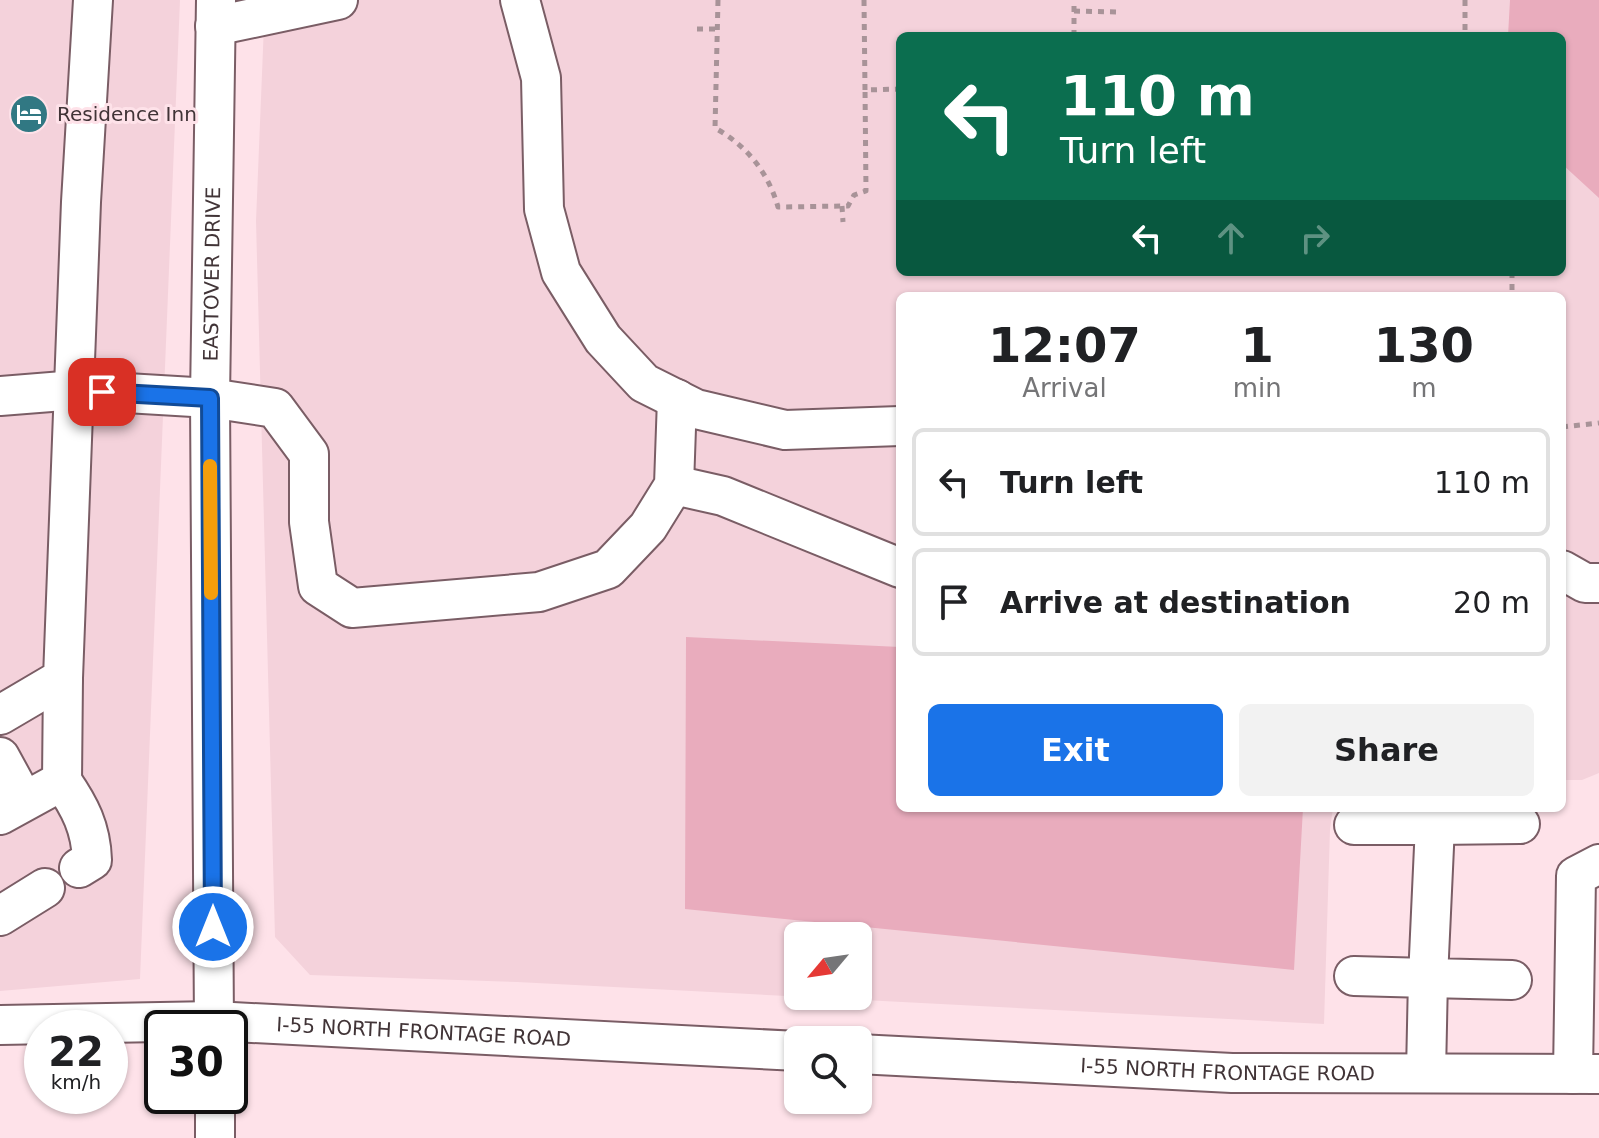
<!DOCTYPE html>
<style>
:root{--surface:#fff;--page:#f2f2f2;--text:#202124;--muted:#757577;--line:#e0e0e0;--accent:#1a73e8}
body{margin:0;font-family:"DejaVu Sans",sans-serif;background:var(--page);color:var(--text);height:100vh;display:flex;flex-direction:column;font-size:30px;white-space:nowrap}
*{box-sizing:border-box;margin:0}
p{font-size:26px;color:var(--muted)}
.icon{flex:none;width:44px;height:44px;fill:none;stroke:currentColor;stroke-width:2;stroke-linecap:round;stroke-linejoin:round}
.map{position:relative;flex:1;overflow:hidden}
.side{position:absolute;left:896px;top:292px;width:670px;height:520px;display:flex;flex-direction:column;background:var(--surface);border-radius:12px;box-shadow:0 2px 6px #0004}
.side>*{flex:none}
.banner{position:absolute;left:896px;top:32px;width:670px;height:244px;border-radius:12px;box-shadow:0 2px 6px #0004;background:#0b6e4f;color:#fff;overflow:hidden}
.needle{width:52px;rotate:241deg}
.controls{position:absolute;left:784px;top:922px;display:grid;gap:16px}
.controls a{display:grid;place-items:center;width:88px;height:88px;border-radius:12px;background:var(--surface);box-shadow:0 2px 6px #0004;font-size:40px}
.speed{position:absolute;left:24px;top:1010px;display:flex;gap:16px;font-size:40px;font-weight:700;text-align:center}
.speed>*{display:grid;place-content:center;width:104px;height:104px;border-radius:50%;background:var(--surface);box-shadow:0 2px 6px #0004;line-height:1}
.speed small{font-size:20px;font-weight:400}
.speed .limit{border:4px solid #111;border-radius:12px;background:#fff;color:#111}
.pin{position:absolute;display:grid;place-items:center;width:68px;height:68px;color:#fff;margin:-34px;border-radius:16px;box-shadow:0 4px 12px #0006}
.me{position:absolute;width:88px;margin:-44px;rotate:0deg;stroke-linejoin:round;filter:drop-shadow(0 0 6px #0008)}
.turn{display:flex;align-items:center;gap:28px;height:168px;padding:0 32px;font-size:36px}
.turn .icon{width:104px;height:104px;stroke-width:2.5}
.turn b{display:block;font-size:56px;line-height:68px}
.lanes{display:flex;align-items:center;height:76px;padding:0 32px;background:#0003;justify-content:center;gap:40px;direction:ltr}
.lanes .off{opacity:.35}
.eta{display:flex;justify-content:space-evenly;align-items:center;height:136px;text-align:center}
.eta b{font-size:48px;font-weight:700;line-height:56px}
.button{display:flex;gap:16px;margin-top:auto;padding:16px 32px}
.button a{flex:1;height:92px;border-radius:12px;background:var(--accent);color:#fff;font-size:32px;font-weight:700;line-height:92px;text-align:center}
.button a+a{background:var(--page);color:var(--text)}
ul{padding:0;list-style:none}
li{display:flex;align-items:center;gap:24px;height:108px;margin:0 16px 12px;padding:0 16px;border:4px solid var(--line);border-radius:12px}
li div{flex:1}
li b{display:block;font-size:30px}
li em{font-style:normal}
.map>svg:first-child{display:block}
.built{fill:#f4d2db;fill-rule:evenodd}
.pitch{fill:#e9acbd}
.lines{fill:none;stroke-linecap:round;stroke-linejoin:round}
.minor-casing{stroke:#7a5d65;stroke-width:42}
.path{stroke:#a89398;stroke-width:5;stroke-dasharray:6 6;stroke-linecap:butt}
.minor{stroke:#fff;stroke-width:38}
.route-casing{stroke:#114b97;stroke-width:20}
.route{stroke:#1a73e8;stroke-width:14}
.slow{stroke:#f59e0b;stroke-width:14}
.labels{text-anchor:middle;stroke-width:6;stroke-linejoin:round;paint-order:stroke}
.poi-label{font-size:20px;fill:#413437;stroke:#fee2e9;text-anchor:start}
.street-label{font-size:20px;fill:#413437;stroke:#fee2e9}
</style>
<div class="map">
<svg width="1599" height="1138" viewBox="0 0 1599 1138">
<rect width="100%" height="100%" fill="#fee2e9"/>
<g class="built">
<polygon points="0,0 180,0 140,979 0,991"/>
<path d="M 265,0 L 1599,0 L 1599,773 L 1582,780 L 1562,780 L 1562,296 L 900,296 L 900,808 L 1333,808 L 1330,829 L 1324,1024 L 517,982 L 310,975 L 275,937 L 256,221 ZM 900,36 L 1562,36 L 1562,272 L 900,272 ZM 798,936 L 858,936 L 858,996 L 798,996 Z"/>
</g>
<g class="pitch">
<polygon points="1510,0 1599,0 1599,198 1562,164 1562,36 1508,36"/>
<polygon points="686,637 900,647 900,808 1303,808 1294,970 685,909"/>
</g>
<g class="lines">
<defs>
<g id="minor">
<polyline points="520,0 541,78 544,209 561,272 603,339 644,383 696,409 785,430 900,426"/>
<polyline points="215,26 338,0"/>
<polyline points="0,396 76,390 210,398 275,408 309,454 309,522 318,586 352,608 539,592 608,569 648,527 674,485 677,399"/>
<polyline points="674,485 723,496 900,568"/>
<polyline points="1562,570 1585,583 1599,583"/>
<polyline points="0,715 63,678 81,202 93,0"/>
<polyline points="0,757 24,801"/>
<path d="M 62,781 C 80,807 91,828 92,860 L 79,868"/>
<polyline points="0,815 62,781 63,678"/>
<polyline points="1354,825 1435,825 1428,978 1512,980"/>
<polyline points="1435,825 1520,824"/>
<polyline points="0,916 45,888"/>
<polyline points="1354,976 1428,978 1426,1073"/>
<path id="s1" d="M 0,1025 L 214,1021 L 798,1051"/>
<path id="s2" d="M 214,1028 L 210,398 L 216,0"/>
<path id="s3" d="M 858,1054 L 1232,1073 L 1599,1074"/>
<polyline points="1573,1074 1576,876 1599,864"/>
<polyline points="215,1096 215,1138"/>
</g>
</defs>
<use href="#minor" class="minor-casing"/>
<g class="path">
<path d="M 718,0 L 715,128 C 747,146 768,172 778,207 L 848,206 L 854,195 L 866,191 L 865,87"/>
<polyline points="864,0 865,90 900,89"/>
<polyline points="1465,0 1465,36"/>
<polyline points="1074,11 1119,12"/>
<polyline points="697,29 718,29"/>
<polyline points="1074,36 1074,0"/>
<polyline points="842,206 843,222"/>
<polyline points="1512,272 1512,296"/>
<polyline points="1562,427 1599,423"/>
</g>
<use href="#minor" class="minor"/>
</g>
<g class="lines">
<defs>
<polyline id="route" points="102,392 210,398 213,927"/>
</defs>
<use href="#route" class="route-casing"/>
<use href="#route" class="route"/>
<polyline class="slow" points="210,466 211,593"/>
</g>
<defs>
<symbol id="hotel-disc" viewBox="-11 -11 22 22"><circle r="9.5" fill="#317883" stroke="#fee2e9"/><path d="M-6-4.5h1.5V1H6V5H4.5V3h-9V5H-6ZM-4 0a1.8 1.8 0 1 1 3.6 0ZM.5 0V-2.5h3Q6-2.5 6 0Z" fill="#fff"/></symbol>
</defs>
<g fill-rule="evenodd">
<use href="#hotel-disc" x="7" y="92" width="44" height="44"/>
</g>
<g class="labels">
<g class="poi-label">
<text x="57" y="121">Residence Inn</text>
</g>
<g class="street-label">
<text dy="7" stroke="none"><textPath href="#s2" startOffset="754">EASTOVER DRIVE</textPath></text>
<text dy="7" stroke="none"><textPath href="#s1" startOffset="424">I-55 NORTH FRONTAGE ROAD</textPath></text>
<text dy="7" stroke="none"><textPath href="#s3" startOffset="370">I-55 NORTH FRONTAGE ROAD</textPath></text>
</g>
</g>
</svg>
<div class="controls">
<a><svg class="needle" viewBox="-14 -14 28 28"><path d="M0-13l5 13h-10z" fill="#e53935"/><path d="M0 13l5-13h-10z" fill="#757577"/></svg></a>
<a><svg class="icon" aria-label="search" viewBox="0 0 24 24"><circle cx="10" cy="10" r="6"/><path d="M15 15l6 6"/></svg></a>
</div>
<div class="speed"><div>22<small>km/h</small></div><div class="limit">30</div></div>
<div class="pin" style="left:102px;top:392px;background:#d93025"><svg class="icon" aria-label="arrive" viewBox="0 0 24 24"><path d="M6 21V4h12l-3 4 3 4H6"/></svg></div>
<svg class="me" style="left:213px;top:927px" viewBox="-20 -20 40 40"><circle r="17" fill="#1a73e8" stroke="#fff" stroke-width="3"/><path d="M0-11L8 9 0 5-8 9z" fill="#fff"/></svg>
<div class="banner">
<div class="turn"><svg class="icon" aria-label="left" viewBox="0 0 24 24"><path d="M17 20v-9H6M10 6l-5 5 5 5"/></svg><div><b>110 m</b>Turn left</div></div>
<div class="lanes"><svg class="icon" aria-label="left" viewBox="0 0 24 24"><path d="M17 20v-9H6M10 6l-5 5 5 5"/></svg><svg class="icon off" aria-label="ahead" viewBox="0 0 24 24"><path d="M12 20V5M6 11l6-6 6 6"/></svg><svg class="icon off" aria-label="right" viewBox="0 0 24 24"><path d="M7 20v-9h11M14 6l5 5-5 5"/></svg></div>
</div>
<section class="side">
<div class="eta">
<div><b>12:07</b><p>Arrival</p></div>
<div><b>1</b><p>min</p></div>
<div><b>130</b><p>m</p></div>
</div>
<ul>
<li><svg class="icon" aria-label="left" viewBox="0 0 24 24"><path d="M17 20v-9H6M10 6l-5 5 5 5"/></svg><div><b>Turn left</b></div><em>110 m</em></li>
<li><svg class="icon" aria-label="arrive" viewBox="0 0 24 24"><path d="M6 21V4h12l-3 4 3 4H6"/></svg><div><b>Arrive at destination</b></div><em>20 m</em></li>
</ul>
<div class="button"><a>Exit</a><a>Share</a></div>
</section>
</div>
